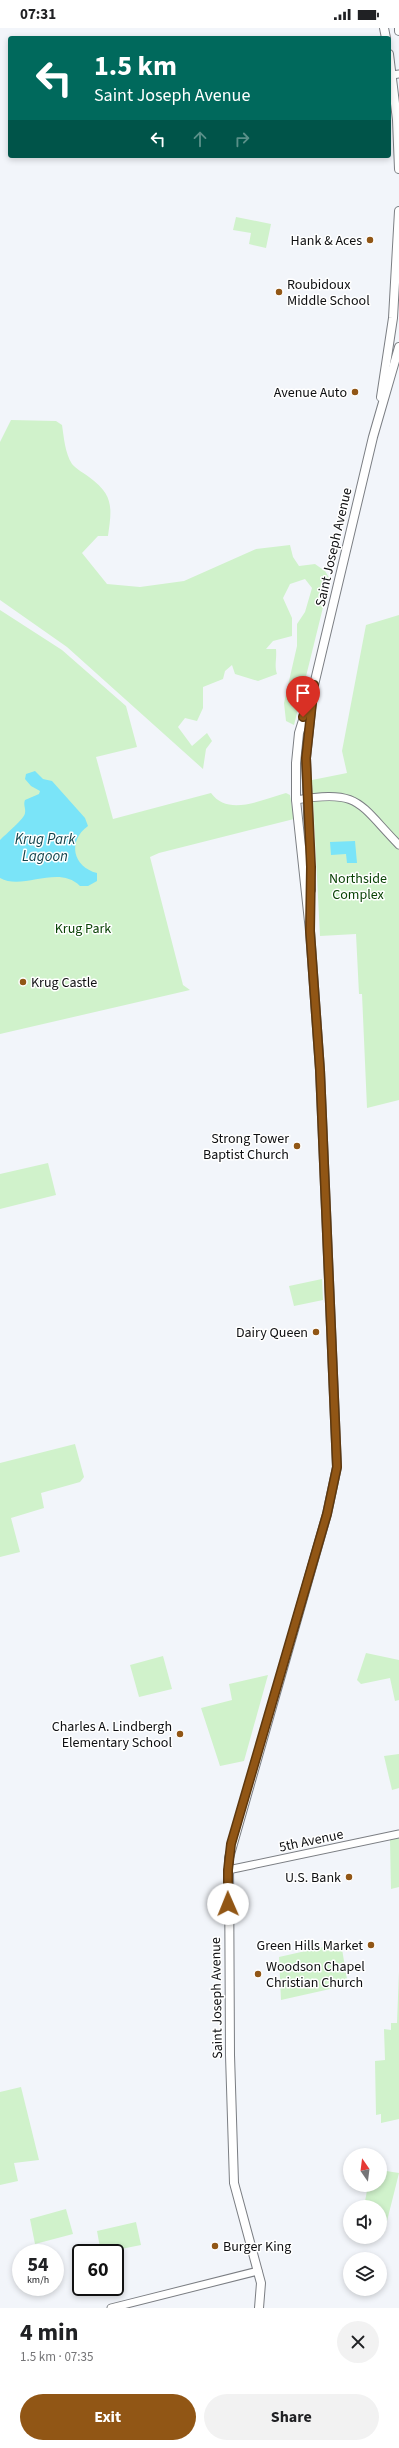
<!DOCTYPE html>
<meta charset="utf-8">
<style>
:root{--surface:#fff;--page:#f2f2f2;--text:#202124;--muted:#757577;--accent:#915615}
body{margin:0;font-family:"Source Sans 3",sans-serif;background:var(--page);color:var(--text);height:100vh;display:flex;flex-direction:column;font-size:15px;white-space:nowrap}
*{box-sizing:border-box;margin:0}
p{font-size:13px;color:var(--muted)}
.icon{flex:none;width:22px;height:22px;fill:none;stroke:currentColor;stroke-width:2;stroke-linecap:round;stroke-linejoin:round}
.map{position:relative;height:2280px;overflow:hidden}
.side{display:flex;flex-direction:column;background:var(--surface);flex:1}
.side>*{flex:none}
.hud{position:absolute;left:8px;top:8px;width:383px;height:122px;border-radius:4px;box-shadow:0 2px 6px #0003;background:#00695c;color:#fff;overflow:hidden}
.needle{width:26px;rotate:346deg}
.buttons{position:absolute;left:343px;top:2120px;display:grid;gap:8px}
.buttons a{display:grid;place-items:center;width:44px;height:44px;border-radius:50%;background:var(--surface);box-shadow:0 2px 6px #0003;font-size:20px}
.speed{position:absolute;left:12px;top:2216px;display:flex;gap:8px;font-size:20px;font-weight:700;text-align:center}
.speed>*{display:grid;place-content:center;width:52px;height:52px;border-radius:50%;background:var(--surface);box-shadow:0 2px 6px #0003;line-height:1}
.speed small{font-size:10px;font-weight:400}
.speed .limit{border:2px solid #111;border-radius:6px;background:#fff;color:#111}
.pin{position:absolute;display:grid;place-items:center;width:34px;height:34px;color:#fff;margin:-41px -17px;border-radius:50% 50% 50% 0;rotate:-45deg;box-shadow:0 0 4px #0007}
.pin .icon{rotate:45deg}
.me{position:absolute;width:44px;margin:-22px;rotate:359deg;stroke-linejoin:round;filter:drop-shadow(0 0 3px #0008)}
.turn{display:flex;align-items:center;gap:14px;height:84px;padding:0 20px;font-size:18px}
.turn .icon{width:52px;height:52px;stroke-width:2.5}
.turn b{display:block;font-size:28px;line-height:34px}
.lanes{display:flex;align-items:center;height:38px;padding:0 20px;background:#0003;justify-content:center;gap:20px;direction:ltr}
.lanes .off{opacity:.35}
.round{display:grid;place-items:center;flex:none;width:42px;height:42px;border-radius:21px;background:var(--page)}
.overview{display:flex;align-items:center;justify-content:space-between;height:68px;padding:0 20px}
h1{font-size:24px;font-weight:700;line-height:30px}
.action{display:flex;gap:8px;margin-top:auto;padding:8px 20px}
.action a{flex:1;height:46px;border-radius:24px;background:var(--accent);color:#fff;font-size:16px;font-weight:700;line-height:46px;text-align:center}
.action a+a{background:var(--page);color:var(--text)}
.status{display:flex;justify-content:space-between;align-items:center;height:28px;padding:0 20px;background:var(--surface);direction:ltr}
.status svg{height:11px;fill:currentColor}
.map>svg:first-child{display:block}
.green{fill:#d0f2cb}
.water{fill:#7ae4f8}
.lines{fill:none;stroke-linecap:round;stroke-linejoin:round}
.secondary-casing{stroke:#7b7e83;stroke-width:9}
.primary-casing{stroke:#7b7e83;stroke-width:10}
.secondary{stroke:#fff;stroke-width:7}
.primary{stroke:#fff;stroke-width:8}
.route-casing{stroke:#5e380e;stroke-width:10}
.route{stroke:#915615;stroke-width:7}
.poi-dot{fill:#915615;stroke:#fff;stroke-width:1.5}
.labels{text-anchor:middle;stroke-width:3;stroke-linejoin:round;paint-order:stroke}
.poi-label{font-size:14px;fill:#0e0f11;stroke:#fff;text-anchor:end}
.street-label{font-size:14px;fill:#0e0f11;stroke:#fff}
.park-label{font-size:14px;fill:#0a4306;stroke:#fff}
.water-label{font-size:15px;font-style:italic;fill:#13444c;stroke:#fff}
</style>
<div class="status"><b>07:31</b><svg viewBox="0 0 49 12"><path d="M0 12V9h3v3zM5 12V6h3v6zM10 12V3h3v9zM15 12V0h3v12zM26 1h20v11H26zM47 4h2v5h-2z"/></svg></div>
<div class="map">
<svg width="399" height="2280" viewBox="0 0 399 2280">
<rect width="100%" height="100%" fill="#f2f5fa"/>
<g class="green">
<polygon points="236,189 271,196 266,220 249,216 251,205 233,202"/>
<path d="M 11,392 L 56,393 L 62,397 C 64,410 65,425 72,436 C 76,441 84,445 89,449 C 114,467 112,480 108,508 L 98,508 L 82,525 L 107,556 L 140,559 L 184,553 L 256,521 L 290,517 L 293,529 L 299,538 L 315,536 L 325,543 L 330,551 L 294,697 L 286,693 L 284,675 L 297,618 L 297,596 L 305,584 L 312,560 L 305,551 L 290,556 L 283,570 L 292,590 L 292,608 L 273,613 L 266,621 L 276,621 C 277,631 274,637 277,646 L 258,653 L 235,646 L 232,637 L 225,643 L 223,651 L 203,659 L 203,680 L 197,693 L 185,690 L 178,699 L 192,718 L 207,705 L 212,713 L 206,721 L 203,741 L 67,619 L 0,572 L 0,414 Z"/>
<path d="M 0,582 L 62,622 L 126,678 L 137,719 L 96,729 L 113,791 L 211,765 C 228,789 263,771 286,765 L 290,767 L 294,791 L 159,825 L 150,829 L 183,957 L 190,962 L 0,1006 Z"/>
<polygon points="399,587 399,1072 367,1080 362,966 359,966 356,906 320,908 312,752 347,745 342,723 366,597"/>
<polygon points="48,1135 56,1167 0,1181 0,1146"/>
<polygon points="322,1251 323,1272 294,1278 289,1258"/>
<polygon points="75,1416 84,1449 80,1454 41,1465 44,1480 11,1490 20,1524 0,1529 0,1435"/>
<polygon points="366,1625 399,1632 399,1672 395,1673 390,1650 361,1656 357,1652"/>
<polygon points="163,1628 172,1661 139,1669 130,1637"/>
<polygon points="268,1647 244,1733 220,1738 201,1680 232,1672 229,1656"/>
<polygon points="399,1726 399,1760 392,1762 384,1728"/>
<polygon points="399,1810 399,1859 391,1861 390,1812"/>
<polygon points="341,1915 348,1957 281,1972 279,1929"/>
<polygon points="399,1943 399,2091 381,2095 381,2086 376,2087 375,2033 385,2032 384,2001 391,2002 391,1995 397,1995"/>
<polygon points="21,2059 39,2132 14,2135 18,2153 0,2157 0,2064"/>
<polygon points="380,2142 399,2145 384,2205 380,2202 380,2179 364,2179 368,2157 380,2157"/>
<polygon points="66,2181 73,2206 35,2216 30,2191"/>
<polygon points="136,2194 141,2217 101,2225 97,2203"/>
</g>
<g class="water">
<path d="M 35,743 L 43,751 L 52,753 L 85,790 L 88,798 C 67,813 73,839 97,845 L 97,853 L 88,858 L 80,858 C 58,836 23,863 0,850 L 0,812 C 5,807 25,790 25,785 C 26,780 23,777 25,772 L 39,766 L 40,763 L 31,758 L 25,751 L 26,746 Z"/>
<polygon points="355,813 357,835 347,835 346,826 331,827 330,814"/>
</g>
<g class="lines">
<defs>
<g id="secondary">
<polyline points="392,47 399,46"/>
<path d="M 296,772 C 360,761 358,775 399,817"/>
<polyline points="228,1842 399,1806"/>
<polyline points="111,2280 258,2243"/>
</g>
<g id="primary">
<polyline points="384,0 386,10"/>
<polyline points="399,0 399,3"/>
<polyline points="389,26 397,92 399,141"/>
<polyline points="381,369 393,290 399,183"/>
<polyline points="311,862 306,730 312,672"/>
<polyline points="259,2280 261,2255 234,2155 230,2027 229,1830 327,1486 337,1439 320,1042 310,903 296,772 296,735 299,705 314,657 373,409 399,319"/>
</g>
</defs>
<use href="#secondary" class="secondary-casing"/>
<use href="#primary" class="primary-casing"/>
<use href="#secondary" class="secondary"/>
<use href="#primary" class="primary"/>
</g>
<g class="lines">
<defs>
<polyline id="route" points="228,1876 228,1842 231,1816 327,1486 337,1439 320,1042 310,903 311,839 306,730 314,657 303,689"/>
</defs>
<use href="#route" class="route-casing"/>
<use href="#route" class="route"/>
</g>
<g class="poi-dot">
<circle cx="370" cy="212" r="4"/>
<circle cx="279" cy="264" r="4"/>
<circle cx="355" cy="364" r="4"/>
<circle cx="23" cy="954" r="4"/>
<circle cx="297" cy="1118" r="4"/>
<circle cx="316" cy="1304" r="4"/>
<circle cx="180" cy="1706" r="4"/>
<circle cx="349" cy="1849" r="4"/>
<circle cx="371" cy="1917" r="4"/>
<circle cx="258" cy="1946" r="4"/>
<circle cx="215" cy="2218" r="4"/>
</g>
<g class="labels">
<g class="poi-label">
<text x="362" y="217">Hank &amp; Aces</text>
<text x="287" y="261" text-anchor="start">Roubidoux<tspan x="287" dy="16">Middle School</tspan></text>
<text x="347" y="369">Avenue Auto</text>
<text x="31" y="959" text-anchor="start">Krug Castle</text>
<text x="289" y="1115">Strong Tower<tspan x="289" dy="16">Baptist Church</tspan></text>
<text x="308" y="1309">Dairy Queen</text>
<text x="172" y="1703">Charles A. Lindbergh<tspan x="172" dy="16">Elementary School</tspan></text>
<text x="341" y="1854">U.S. Bank</text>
<text x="363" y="1922">Green Hills Market</text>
<text x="266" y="1943" text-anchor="start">Woodson Chapel<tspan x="266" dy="16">Christian Church</tspan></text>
<text x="223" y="2223" text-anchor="start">Burger King</text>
</g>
<g class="street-label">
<text transform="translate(333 519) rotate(-77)" y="5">Saint Joseph Avenue</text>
<text transform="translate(311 1812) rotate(-12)" y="5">5th Avenue</text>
<text transform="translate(216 1970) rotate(-91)" y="5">Saint Joseph Avenue</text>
</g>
<g class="park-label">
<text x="358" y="855">Northside<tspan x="358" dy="16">Complex</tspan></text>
<text x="83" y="905">Krug Park</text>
</g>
<g class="water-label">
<text x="45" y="816">Krug Park<tspan x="45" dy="17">Lagoon</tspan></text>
</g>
</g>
</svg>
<div class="buttons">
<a><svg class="needle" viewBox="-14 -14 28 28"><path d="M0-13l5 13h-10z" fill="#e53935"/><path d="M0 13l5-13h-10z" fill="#757577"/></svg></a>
<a><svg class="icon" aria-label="sound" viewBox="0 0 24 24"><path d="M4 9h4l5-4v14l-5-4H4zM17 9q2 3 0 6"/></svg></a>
<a><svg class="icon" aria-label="layers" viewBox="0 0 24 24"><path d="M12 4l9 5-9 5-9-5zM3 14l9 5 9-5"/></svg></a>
</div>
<div class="speed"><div>54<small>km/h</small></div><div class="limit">60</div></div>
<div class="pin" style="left:303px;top:689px;background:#d93025"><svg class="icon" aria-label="arrive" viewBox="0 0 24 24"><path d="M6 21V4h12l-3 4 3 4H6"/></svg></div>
<svg class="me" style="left:228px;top:1876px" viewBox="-20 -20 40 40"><circle r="19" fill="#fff"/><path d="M0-13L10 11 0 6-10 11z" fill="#915615"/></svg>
<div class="hud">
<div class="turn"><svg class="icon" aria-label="left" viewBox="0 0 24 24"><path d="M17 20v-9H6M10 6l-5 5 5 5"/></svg><div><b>1.5 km</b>Saint Joseph Avenue</div></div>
<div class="lanes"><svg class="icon" aria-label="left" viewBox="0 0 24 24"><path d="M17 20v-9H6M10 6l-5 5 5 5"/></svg><svg class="icon off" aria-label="ahead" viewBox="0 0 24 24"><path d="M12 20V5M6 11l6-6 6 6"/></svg><svg class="icon off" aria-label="right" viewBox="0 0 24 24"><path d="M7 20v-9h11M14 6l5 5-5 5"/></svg></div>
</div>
</div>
<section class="side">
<div class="overview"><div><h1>4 min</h1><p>1.5 km · 07:35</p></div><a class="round"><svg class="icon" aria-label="close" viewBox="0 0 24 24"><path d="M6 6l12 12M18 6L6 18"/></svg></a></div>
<div class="action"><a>Exit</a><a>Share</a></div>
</section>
